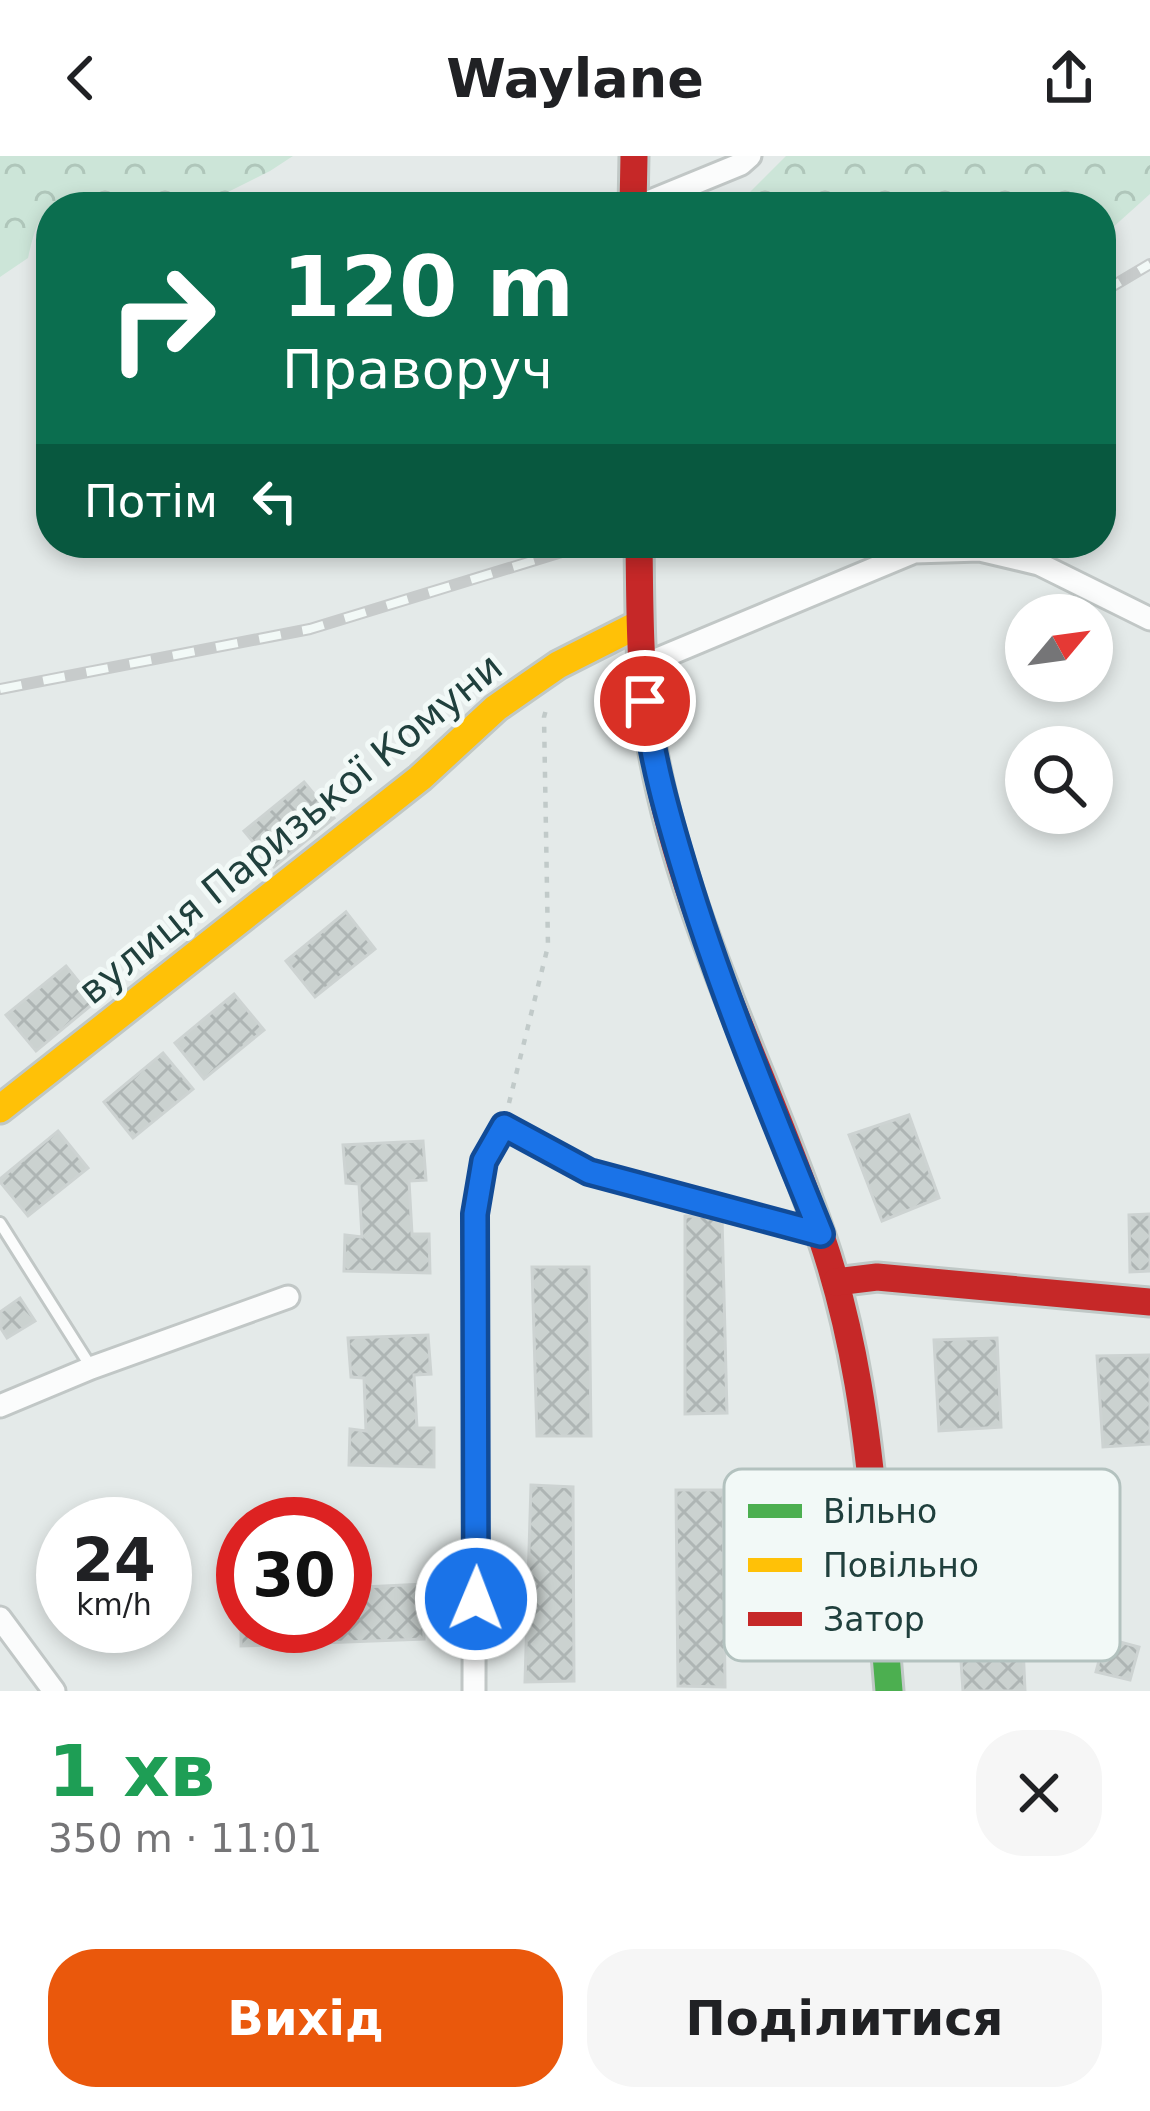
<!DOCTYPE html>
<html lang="uk">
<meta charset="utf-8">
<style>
:root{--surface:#fff;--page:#f6f6f6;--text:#202124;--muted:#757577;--accent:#ea580c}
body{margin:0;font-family:"DejaVu Sans",sans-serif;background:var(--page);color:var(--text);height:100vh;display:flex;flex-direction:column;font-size:45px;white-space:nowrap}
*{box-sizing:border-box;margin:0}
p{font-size:39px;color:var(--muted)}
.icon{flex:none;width:66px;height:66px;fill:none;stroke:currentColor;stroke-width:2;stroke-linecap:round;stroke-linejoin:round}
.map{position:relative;height:1535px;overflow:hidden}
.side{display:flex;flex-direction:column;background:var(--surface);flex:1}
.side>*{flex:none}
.guide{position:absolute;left:36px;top:36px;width:1080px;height:366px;border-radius:48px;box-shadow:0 6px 18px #0003;background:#0b6e4f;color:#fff;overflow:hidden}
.needle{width:78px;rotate:61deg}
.fabs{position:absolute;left:1005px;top:438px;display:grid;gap:24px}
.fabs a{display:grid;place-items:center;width:108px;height:108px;border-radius:50%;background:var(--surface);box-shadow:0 6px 18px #0003;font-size:60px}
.speed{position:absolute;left:36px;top:1341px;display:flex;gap:24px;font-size:60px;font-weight:700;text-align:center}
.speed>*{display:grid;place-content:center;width:156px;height:156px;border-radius:50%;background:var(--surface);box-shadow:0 6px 18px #0003;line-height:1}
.speed small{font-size:30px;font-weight:400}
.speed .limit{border:18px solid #d22;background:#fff;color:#111}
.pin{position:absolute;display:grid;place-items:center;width:102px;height:102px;color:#fff;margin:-51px;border:6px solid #fff;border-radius:50%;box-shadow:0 3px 12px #0007}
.me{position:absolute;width:132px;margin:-66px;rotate:1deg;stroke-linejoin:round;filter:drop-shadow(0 0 9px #0008)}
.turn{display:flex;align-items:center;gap:42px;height:252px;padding:0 48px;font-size:54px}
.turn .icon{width:156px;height:156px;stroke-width:2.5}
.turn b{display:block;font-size:84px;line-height:102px}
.then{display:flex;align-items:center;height:114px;padding:0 48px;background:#0003;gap:24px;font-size:45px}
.round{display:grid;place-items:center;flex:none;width:126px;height:126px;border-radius:48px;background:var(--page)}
.head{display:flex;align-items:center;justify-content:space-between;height:204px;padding:0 48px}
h1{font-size:72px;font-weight:700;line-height:90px;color:#1e9e55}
.action{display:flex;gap:24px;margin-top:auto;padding:24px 48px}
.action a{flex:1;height:138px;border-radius:48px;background:var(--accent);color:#fff;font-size:48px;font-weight:700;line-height:138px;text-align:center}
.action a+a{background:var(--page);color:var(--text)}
header{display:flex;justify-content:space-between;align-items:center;height:156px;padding:0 48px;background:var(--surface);font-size:54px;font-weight:700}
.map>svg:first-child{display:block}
.forest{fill:url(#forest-crowns)}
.building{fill:url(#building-cross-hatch);stroke:#cdd3d2;stroke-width:3}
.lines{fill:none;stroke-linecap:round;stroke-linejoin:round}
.lane-casing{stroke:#c1c7c6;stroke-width:16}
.street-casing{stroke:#c1c7c6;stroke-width:27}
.fast-casing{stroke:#c0c8c6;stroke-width:33}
.slow-casing{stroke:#c0c8c6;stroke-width:33}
.jam-casing{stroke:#c0c8c6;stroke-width:33}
.path{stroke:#c1cac9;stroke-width:4.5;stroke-dasharray:6 9;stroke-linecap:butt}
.lane{stroke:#fbfcfc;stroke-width:10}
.street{stroke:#fbfcfc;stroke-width:21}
.fast{stroke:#4caf50;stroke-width:27}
.slow{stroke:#ffc107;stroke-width:27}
.jam{stroke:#c62828;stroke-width:27}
.rail-casing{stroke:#c7cbcb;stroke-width:12}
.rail{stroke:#f2f9f7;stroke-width:8;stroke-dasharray:22;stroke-linecap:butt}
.route-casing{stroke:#114b97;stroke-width:30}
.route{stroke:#1a73e8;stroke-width:21}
.labels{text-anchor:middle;stroke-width:10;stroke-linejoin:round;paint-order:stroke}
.street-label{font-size:39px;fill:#20403d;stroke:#f2f9f7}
.key{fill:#f2f9f7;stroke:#b3c2bf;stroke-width:3}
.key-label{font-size:33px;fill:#20403d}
</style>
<header><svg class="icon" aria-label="back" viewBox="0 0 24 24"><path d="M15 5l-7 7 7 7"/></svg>Waylane<svg class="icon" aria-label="share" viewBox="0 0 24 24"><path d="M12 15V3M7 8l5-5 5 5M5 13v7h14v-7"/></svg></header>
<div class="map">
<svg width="1150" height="1535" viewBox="0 0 1150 1535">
<defs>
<pattern id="forest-crowns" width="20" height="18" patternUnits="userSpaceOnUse" patternTransform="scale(3)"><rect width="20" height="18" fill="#cce5d8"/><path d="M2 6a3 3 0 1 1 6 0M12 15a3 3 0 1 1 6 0" fill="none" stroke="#afc6ba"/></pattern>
<pattern id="building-cross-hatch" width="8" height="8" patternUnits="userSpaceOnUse" patternTransform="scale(3)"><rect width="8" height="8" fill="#cbd2d0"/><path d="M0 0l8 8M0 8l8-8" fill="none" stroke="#aeb5b4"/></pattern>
</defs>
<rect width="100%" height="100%" fill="#e4eae9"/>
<g class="forest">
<path d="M 0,0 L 293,0 L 270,15 L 198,51 L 51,51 C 37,60 32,85 28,102 L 0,121 Z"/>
<polygon points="786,0 1150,0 1150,38 1101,82 1101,51 735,51"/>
</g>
<g class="building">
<polygon points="304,626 334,662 274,711 244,675"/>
<polygon points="346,756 375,793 315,841 286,805"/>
<polygon points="66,810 95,846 36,895 6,859"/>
<polygon points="234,838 264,874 204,923 175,887"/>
<polygon points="163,897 193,933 133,982 104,946"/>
<polygon points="909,959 939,1042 882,1065 849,979"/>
<polygon points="58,975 88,1012 28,1060 0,1026 0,1023"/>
<polygon points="423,985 426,1024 409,1025 412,1078 429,1078 430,1117 344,1115 345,1079 362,1081 359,1028 346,1027 343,989"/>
<polygon points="1150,1058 1150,1115 1130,1116 1129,1059"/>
<polygon points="685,1060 722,1061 727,1257 685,1258"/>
<polygon points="532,1111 589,1111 591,1280 537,1280"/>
<polygon points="20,1142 35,1165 7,1182 0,1171 0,1156"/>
<polygon points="428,1179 431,1218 414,1219 417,1272 434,1272 434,1311 349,1309 350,1273 366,1275 364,1222 351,1221 348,1182"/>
<polygon points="997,1182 1001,1271 939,1275 934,1184"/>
<polygon points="1150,1199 1150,1288 1103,1291 1097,1200"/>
<polygon points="531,1329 573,1331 574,1525 525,1526"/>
<polygon points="676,1334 723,1334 725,1531 678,1530"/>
<polygon points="423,1428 424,1483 241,1490 241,1437 243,1470 345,1470 345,1432"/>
<polygon points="1105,1482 1139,1491 1130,1524 1096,1516"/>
<polygon points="1023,1489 1025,1535 963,1535 960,1490"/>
</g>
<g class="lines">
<defs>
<g id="lane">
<polyline points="504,970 589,1016 812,1076"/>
<polyline points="0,1067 91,1211"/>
</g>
<g id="street">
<polyline points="636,51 741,8 750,0"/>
<polyline points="641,510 914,396 980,394 1039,408 1150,463"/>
<polyline points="0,1250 91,1212 288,1141"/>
<polyline points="0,1462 54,1535"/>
<polyline points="474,1535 475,1058 484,1005 504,970"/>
</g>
<polyline id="fast" points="876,1377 889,1535"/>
<polyline id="slow" points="0,953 420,622 496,552 558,509 639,468"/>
<g id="jam">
<polyline points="633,51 634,0"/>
<path d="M 639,387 C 640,451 639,515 650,579 C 678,755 765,913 821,1080 C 854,1176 868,1277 876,1377"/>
<polyline points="836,1126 877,1121 1150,1146"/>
</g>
</defs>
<use href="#lane" class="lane-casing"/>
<use href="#street" class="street-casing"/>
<use href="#fast" class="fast-casing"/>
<use href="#slow" class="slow-casing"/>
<use href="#jam" class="jam-casing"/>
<polyline class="path" points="509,947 548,790 544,561 547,550"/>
<use href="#lane" class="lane"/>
<use href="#street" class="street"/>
<use href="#fast" class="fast"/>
<use href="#slow" class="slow"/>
<use href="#jam" class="jam"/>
<defs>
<g id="rail">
<polyline points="1101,137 1150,108"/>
<polyline points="0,533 310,473 591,387"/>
</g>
</defs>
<use href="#rail" class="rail-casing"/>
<use href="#rail" class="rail"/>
</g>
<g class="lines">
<defs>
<path id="route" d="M 476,1443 L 475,1058 L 484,1005 L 504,970 L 589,1016 L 821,1078 C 773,959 722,839 685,716 C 668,660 652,604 645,545"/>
</defs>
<use href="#route" class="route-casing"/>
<use href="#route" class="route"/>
</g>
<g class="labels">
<g class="street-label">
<text transform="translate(290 672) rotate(-39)" y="14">вулиця Паризької Комуни</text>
</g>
</g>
<rect x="724" y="1313" width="396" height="192" rx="18" class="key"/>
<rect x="748" y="1348" width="54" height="14" fill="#4caf50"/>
<rect x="748" y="1402" width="54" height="14" fill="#ffc107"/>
<rect x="748" y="1456" width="54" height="14" fill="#c62828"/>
<g class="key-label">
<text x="823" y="1367">Вільно</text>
<text x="823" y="1421">Повільно</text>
<text x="823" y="1475">Затор</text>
</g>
</svg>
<div class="fabs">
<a><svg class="needle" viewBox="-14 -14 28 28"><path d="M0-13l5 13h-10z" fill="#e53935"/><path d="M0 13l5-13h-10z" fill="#757577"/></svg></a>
<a><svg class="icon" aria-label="search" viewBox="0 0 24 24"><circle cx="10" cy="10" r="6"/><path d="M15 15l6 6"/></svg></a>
</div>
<div class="speed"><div>24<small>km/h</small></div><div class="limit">30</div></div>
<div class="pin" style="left:645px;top:545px;background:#d93025"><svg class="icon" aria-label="arrive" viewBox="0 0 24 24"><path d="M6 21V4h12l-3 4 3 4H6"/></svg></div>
<svg class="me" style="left:476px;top:1443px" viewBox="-20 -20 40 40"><circle r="17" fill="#1a73e8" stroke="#fff" stroke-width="3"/><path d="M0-11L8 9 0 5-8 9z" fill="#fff"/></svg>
<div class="guide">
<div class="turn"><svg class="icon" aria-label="right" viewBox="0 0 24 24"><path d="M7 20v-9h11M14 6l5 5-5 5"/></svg><div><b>120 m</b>Праворуч</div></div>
<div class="then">Потім<svg class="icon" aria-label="left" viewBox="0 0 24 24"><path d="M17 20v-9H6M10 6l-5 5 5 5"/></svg></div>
</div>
</div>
<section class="side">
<div class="head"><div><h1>1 хв</h1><p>350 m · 11:01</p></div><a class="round"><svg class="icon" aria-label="close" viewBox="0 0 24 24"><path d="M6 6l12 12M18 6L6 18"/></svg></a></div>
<div class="action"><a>Вихід</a><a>Поділитися</a></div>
</section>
